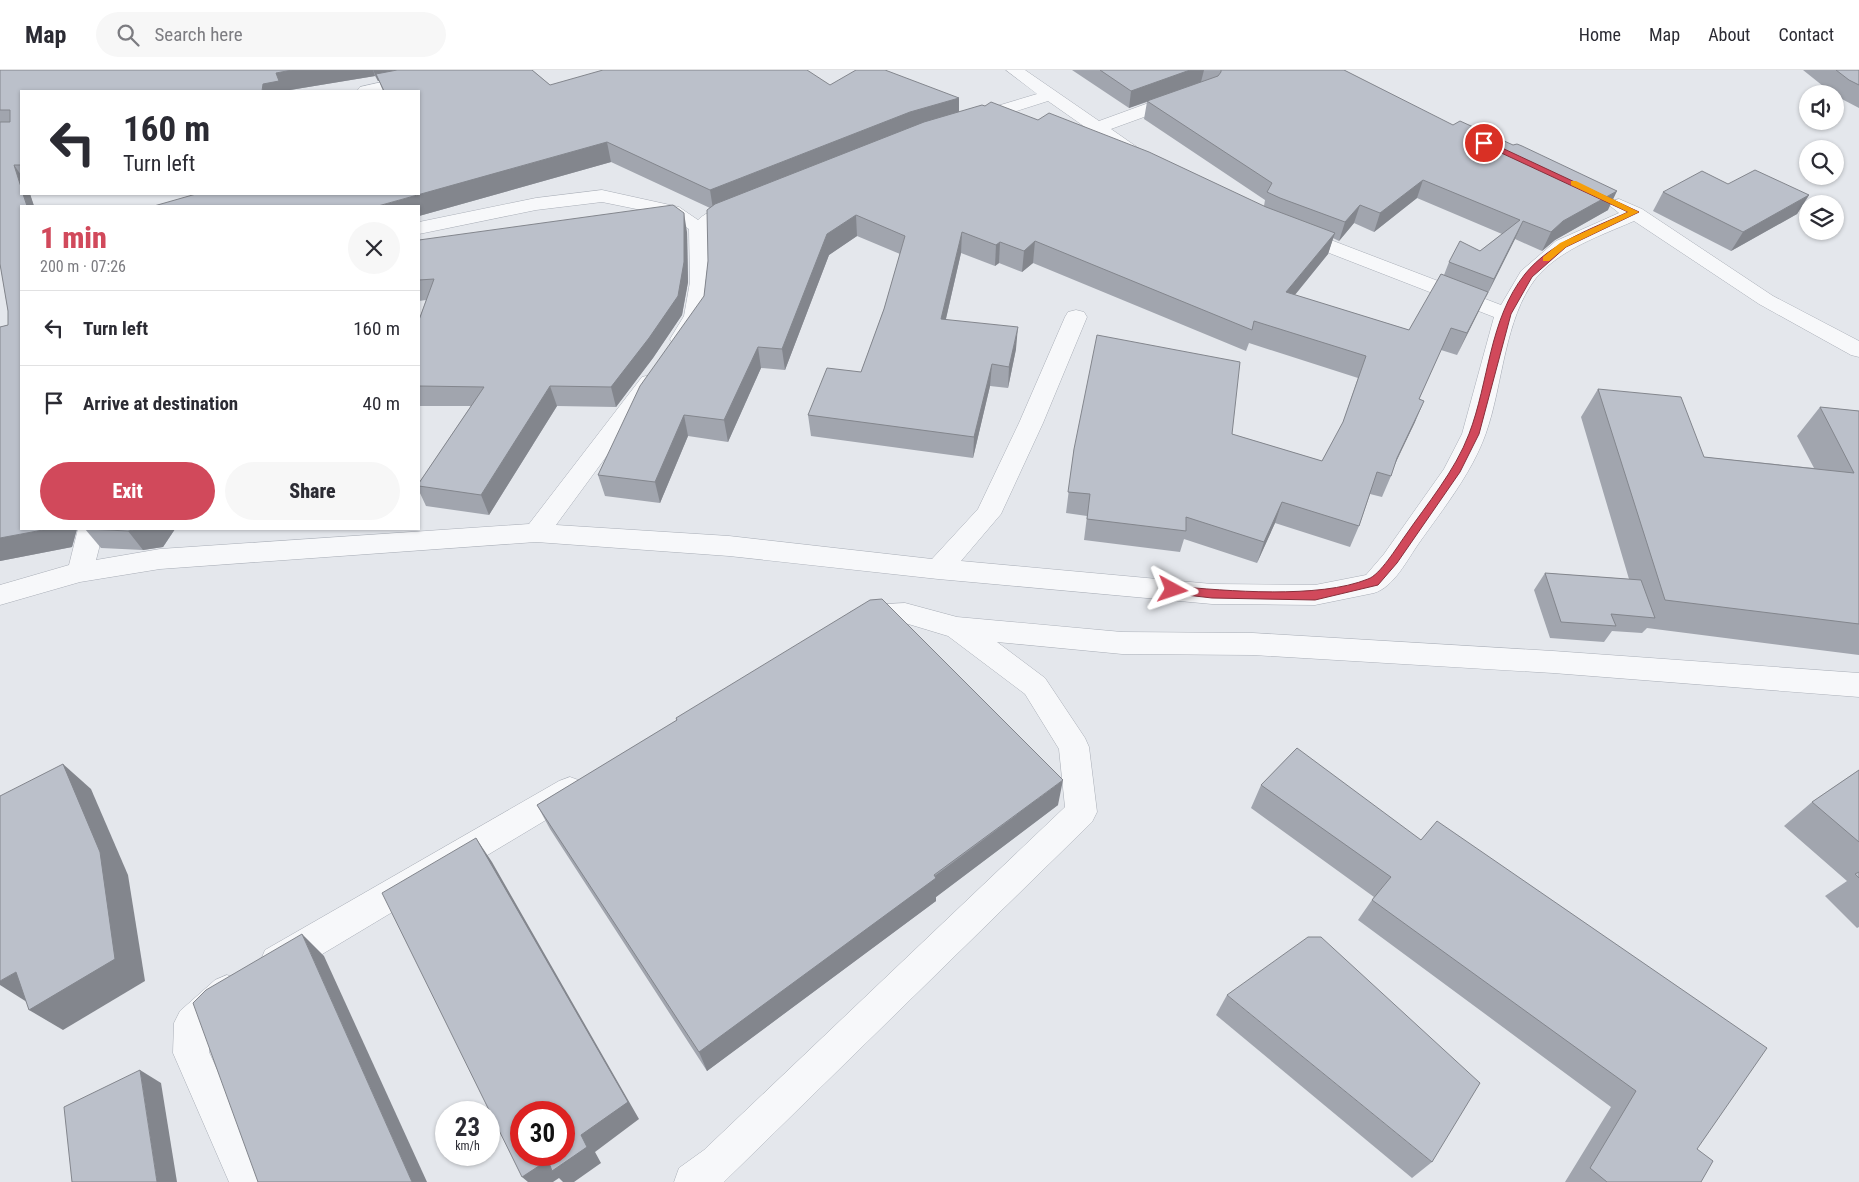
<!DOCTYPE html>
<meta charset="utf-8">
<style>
:root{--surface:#fff;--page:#f7f7f7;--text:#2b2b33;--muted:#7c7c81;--line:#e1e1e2;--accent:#d1495b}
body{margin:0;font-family:"Roboto Condensed",sans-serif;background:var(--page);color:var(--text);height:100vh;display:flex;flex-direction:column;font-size:19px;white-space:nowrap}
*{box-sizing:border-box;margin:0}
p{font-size:16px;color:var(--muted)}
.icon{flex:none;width:28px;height:28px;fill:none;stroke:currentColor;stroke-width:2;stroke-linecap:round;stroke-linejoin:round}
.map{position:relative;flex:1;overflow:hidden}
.side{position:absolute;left:20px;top:135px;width:400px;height:325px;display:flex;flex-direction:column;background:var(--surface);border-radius:0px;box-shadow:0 1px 4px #0004}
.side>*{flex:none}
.guide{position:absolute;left:20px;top:20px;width:400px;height:105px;border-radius:0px;box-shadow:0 1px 4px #0004;background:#fff;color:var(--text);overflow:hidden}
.controls{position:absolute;left:1799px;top:15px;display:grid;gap:10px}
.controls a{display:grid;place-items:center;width:45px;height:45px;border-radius:50%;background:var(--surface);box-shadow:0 1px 4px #0004;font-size:25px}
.speed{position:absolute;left:435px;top:1031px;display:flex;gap:10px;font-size:25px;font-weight:700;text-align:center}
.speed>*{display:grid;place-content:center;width:65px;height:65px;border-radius:50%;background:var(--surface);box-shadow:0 1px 4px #0004;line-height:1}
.speed small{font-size:12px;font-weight:400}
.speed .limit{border:8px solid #d22;background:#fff;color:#111}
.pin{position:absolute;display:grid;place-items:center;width:42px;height:42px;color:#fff;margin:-21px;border:2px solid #fff;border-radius:50%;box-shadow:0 1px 5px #0007}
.me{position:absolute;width:55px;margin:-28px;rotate:95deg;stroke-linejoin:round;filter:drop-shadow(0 0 4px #0008)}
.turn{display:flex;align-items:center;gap:18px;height:105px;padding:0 20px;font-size:22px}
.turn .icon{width:65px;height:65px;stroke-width:2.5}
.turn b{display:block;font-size:35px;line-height:42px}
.round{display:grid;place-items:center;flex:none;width:52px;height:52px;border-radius:26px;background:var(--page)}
.head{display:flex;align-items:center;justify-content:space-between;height:85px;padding:0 20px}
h1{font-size:30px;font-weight:800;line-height:38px;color:var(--accent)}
.action{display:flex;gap:10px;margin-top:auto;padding:10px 20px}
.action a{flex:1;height:58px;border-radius:30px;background:var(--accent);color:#fff;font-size:20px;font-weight:800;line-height:58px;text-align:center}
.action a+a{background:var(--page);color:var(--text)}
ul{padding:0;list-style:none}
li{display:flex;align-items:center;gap:15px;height:75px;padding:0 20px;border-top:1px solid var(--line)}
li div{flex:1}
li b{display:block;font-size:19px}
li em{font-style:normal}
header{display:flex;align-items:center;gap:30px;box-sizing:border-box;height:70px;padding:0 25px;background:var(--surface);border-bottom:1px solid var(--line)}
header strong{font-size:24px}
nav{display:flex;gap:28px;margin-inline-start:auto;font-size:18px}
.search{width:350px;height:45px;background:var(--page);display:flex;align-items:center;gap:12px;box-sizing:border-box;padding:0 18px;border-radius:28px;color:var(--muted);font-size:19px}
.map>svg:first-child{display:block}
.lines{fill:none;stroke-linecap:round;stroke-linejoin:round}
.minor-casing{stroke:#a9aeb7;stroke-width:1}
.minor{fill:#f7f8fa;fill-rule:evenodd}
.wall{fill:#a1a5ae;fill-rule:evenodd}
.shaded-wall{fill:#83868d}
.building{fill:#bbc0ca;stroke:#83868d;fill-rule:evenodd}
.route{fill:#d1495b;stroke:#882f3b}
.slow{fill:#f59e0b}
</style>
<header>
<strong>Map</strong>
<div class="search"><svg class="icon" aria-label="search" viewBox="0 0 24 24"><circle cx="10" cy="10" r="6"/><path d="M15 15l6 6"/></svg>Search here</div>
<nav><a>Home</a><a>Map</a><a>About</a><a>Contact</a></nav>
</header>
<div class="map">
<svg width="1859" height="1112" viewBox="0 0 1859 1112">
<rect width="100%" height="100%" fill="#e4e7ec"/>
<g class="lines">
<defs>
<g id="minor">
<polygon points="435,0 464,0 462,4 387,21 357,21 360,17"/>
<polygon points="1006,0 1025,0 1099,51 1176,23 1188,23 1191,27 1188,31 1111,59 1144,82 1147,86 1144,90 1132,90 1048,31 979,53 967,53 964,49 967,45 1037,24"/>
<path d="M 602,120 L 679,137 L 698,150 C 708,140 734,129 748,133 L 751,137 L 748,141 L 717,153 L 709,160 L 710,212 L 706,246 L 689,274 L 681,276 L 673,274 L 670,269 L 684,246 L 690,212 L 689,159 L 666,145 L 602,132 L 536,140 L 419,164 L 419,152 L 536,128 Z"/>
<path d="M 1619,129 L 1642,139 L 1773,226 L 1859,271 L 1859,287 L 1851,285 L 1759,234 L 1634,151 C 1600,166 1560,179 1536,208 C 1504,249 1503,315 1486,363 C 1472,403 1443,439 1419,473 C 1407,490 1394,517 1374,523 L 1315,535 L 1212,534 L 938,509 L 729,486 L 536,472 L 160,499 L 80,512 L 0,535 L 0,515 L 69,495 L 78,459 L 104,459 L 96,490 L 160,479 L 529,454 L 642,307 L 650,305 L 658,307 L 661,312 L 556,455 L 729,466 L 932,489 L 978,439 L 1019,353 L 1065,247 L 1068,242 L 1076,240 L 1084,242 L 1087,247 L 1043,353 L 1001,444 L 961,491 L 1212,514 L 1315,515 L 1366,505 L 1384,484 L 1444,399 L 1462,364 L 1494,247 L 1288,167 L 1285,163 L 1288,159 L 1302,159 L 1501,235 L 1521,201 L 1556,171 L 1619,143 L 1609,135 L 1612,131 Z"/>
<polygon points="905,533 957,547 1122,562 1253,563 1553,581 1859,603 1859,627 1553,603 1253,585 1122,584 997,572 1045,608 1085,668 1089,677 1097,742 1092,752 730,1106 724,1112 674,1112 679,1098 704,1080 1065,737 1059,679 1025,624 948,566 905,553 870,556 860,560 850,556 846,549 850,542 868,535"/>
<polygon points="570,707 581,711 585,720 581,729 289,904 277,908 265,904 260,892 265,880 559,711"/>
<polygon points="227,905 239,910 244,922 239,934 209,961 209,982 268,1112 229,1112 173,983 174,953 180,941 215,910"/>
</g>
</defs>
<use href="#minor" class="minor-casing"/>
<use href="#minor" class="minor"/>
</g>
<g class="wall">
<path d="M 0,0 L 532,0 L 550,15 L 830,15 L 959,28 L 959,42 L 1264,136 L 1265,130 L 1144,49 L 1147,32 L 1129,38 L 1072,0 L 1344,0 L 1608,140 L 1555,170 L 1542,181 L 1515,169 L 1486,227 L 1485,227 L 1457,285 L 1441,280 L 1419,329 L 1415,352 L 1395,393 L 1391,406 L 1382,427 L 1370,424 L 1359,456 L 1350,477 L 1275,453 L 1257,493 L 1184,469 L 1180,482 L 1084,470 L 1087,446 L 1066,443 L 1074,379 L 1232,364 L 1322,391 L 1342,355 L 1358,308 L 1249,273 L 1246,281 L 1033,193 L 1022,202 L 999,193 L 995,196 L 961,183 L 946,249 L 1016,279 L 1008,318 L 990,316 L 973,388 L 811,366 L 808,345 L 861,302 L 884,239 L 900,184 L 857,166 L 829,185 L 785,300 L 761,298 L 728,372 L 688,366 L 660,433 L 605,426 L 598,405 L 704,226 L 708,191 L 710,138 L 611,92 L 419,146 L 419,21 L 383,21 L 379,11 L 378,11 L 375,6 L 284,21 L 21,21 L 21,124 L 30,124 L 34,136 L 21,459 L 77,459 L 72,477 L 0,491 L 0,257 L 8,255 L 8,241 L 0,194 ZM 1417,128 L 1502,164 L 1480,181 L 1449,192 L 1444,205 L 1409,260 L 1295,225 L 1328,184 L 1333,168 L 1339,171 L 1354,153 L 1374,162 Z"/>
<polygon points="1803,0 1859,0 1859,38 1838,27 1835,25 1835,24 1833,24"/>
<polygon points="1728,114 1809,125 1797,144 1731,181 1653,141 1663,122"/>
<polygon points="687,162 688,212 682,245 653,288 616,337 557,336 489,445 426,436 419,421 419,413 471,336 419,336 419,250 426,230 419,231 419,170"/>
<polygon points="1598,319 1704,387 1814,398 1797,366 1820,337 1859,341 1859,585 1647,558 1642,563 1612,561 1604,572 1550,568 1534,520 1545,503 1629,509 1581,347"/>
<polygon points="85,459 175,459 163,477 143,480 101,478"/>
<polygon points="676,648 1058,735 936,827 936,831 707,1001 550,759 537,735 676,651"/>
<polygon points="1297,678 1697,1079 1701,1112 1565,1112 1611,1037 1358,850 1374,827 1251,738 1261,715"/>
<polygon points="1859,700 1859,857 1857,858 1825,826 1847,811 1784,756 1812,732"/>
<polygon points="1227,925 1432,1092 1412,1108 1216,945"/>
</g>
<g class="shaded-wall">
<polygon points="292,0 373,0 375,6 284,21 262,21 263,14 276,3"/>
<polygon points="373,0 427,0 376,4 379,11 378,11"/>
<polygon points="1190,0 1204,0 1201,12 1129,38 1131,21"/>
<polygon points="959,28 959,46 713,139 710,120 910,42"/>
<polygon points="607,72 611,92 419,146 419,136 378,136"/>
<polygon points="14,95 21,105 21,117"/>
<polygon points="1423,110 1417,128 1374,162 1380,143"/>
<polygon points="1617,121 1608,140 1555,170 1542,181 1551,162 1563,151"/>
<polygon points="23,124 30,124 34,136 27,136"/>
<polygon points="1809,125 1797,144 1731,181 1743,162"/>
<polygon points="1360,135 1354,153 1339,171 1345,152"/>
<polygon points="684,143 687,162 688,212 682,245 653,288 616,337 611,317"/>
<polygon points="856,145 857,166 829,185 785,300 782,279 827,164"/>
<polygon points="1523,151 1515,169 1486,227 1494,209"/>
<polygon points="962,162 961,183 941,270 941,249"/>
<polygon points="1335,163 1328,184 1280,243 1286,222"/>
<polygon points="1035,171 1033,193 1022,202 1024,181"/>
<polygon points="1000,172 999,193 995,196 996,175"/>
<polygon points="1488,222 1478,243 1457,285 1467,263"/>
<polygon points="1018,257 1016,279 1008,318 1009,297"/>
<polygon points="758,277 761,298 728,372 724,350"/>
<polygon points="992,294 990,316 973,388 974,367"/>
<polygon points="550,316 557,336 489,445 481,425"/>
<polygon points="1424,331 1415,352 1388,409 1397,388"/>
<polygon points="684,345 688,366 660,433 655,412"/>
<polygon points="1282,432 1275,453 1257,493 1264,472"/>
<polygon points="48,459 77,459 72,477 0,491 0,468"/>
<polygon points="139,459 175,459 163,477 143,480 128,461"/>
<polygon points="63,694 91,719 128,805 145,911 63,960 29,940"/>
<polygon points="1063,710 1058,735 936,827 936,831 707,1001 699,982"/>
<polygon points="476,768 492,792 639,1049 595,1082 601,1093 574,1112 563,1112 559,1108 553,1112 528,1112 522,1107 581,1065"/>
<polygon points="302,864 324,886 427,1112 412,1112"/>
<polygon points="16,902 30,934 0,915 0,911"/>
<polygon points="140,1000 161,1013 177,1112 157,1112"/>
</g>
<g class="building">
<polygon points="0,0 292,0 276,3 279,11 263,14 262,21 21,21 21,95 14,95 21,117 21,124 23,124 27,136 21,136 21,459 48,459 0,468 0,257 8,255 8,241 0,194 0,52 10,52 10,40 0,40"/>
<polygon points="397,0 532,0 550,15 603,0 807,0 830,15 856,0 885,0 959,28 910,42 710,120 607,72 378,136 154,136 196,124 419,124 419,21 384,21 376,4"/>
<polygon points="1100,0 1190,0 1131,21"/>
<polygon points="1221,0 1344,0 1453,55 1460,51 1513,75 1517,74 1522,76 1617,121 1563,151 1551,162 1523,151 1494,209 1449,192 1460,171 1480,181 1520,150 1423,110 1380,143 1360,135 1345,152 1280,128 1267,122 1272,113 1147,31 1218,6 1221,2"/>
<polygon points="1836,0 1859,0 1859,15 1849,10"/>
<polygon points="991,32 1038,50 1049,43 1149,82 1266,137 1335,163 1286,222 1409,260 1441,204 1488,222 1467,263 1451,258 1419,329 1424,331 1397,388 1391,406 1377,402 1359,456 1282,432 1264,472 1186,447 1186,461 1087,449 1090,424 1068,422 1074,379 1097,265 1240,292 1232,364 1322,391 1343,352 1366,286 1254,251 1252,260 1035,171 1024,181 1000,172 996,175 962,162 941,249 1018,257 1009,297 992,294 974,367 808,345 827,298 861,302 884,239 905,166 856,145 827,164 782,279 758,277 724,350 684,345 655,412 598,405 640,316 704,226 708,191 707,140 715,134 924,52 982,35 985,36"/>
<polygon points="1755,100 1809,125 1743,162 1663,122 1702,101 1728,114"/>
<polygon points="673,135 684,143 684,192 678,226 649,268 611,317 550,316 481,425 419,416 419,413 484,317 419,316 419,250 434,209 419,210 419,170"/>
<polygon points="1598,319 1681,327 1704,387 1854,403 1820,337 1859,341 1859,554 1665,530"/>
<polygon points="87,459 139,459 128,461"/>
<polygon points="1545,503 1641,510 1655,548 1611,544 1616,556 1561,552"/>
<polygon points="882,529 1063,710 934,805 936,808 699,982 537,735 677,650 676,648 870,530"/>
<polygon points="1297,678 1421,770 1437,751 1767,978 1697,1079 1713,1091 1701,1112 1607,1112 1590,1098 1636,1021 1372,830 1391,807 1261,715"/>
<polygon points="63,694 100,782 115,889 29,940 16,902 0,911 0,726"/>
<polygon points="1859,700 1859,772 1812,732"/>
<path d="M 476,768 L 628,1032 L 581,1065 L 587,1077 L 552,1101 L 548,1090 L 522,1107 L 382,823 ZM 521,1042 L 564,1042 L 564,1085 L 521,1085 Z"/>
<polygon points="1859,802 1859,808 1855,804"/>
<polygon points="302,864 412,1112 258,1112 193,933 206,920"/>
<polygon points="1308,867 1321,867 1480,1013 1432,1092 1227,925"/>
<polygon points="140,1000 157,1112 72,1112 64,1037"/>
</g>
<path class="route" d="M 1482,71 L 1487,71 L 1639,142 L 1566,177 L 1532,207 L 1511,244 L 1479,364 L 1460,402 L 1397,493 L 1378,515 L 1315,530 L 1212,528 L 1169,523 L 1167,520 L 1173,516 C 1227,521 1319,529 1368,509 C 1380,505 1397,477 1405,466 C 1427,434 1455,401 1469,364 C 1489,312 1489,249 1525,204 C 1551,172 1592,159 1628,142 L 1482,74 Z"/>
<polygon class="slow" points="1571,111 1576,111 1639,142 1566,177 1549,191 1543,191 1543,187 1560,173 1628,142 1571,115"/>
</svg>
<div class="controls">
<a><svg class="icon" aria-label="sound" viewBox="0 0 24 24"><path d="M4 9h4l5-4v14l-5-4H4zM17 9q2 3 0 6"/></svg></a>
<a><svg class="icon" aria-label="search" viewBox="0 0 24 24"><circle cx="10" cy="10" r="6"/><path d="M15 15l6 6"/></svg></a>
<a><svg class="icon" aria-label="layers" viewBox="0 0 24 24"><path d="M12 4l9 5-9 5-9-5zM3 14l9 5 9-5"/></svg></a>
</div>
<div class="speed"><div>23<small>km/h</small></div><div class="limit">30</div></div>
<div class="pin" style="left:1484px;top:73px;background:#d93025"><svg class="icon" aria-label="arrive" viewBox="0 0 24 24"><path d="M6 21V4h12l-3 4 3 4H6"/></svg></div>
<svg class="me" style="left:1173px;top:520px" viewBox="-20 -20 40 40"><path d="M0-17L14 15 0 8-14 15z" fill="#d1495b" stroke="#fff" stroke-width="4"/></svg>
<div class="guide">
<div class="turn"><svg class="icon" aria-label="left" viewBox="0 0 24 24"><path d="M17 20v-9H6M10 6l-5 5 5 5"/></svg><div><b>160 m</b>Turn left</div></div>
</div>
<section class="side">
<div class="head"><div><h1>1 min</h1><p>200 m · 07:26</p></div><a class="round"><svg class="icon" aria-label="close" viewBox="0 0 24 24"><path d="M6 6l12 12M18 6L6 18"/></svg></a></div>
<ul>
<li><svg class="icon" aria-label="left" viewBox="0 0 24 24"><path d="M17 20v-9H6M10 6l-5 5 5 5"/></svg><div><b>Turn left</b></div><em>160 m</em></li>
<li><svg class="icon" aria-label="arrive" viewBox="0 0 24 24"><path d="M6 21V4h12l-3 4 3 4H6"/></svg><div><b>Arrive at destination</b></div><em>40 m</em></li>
</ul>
<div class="action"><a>Exit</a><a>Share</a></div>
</section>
</div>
